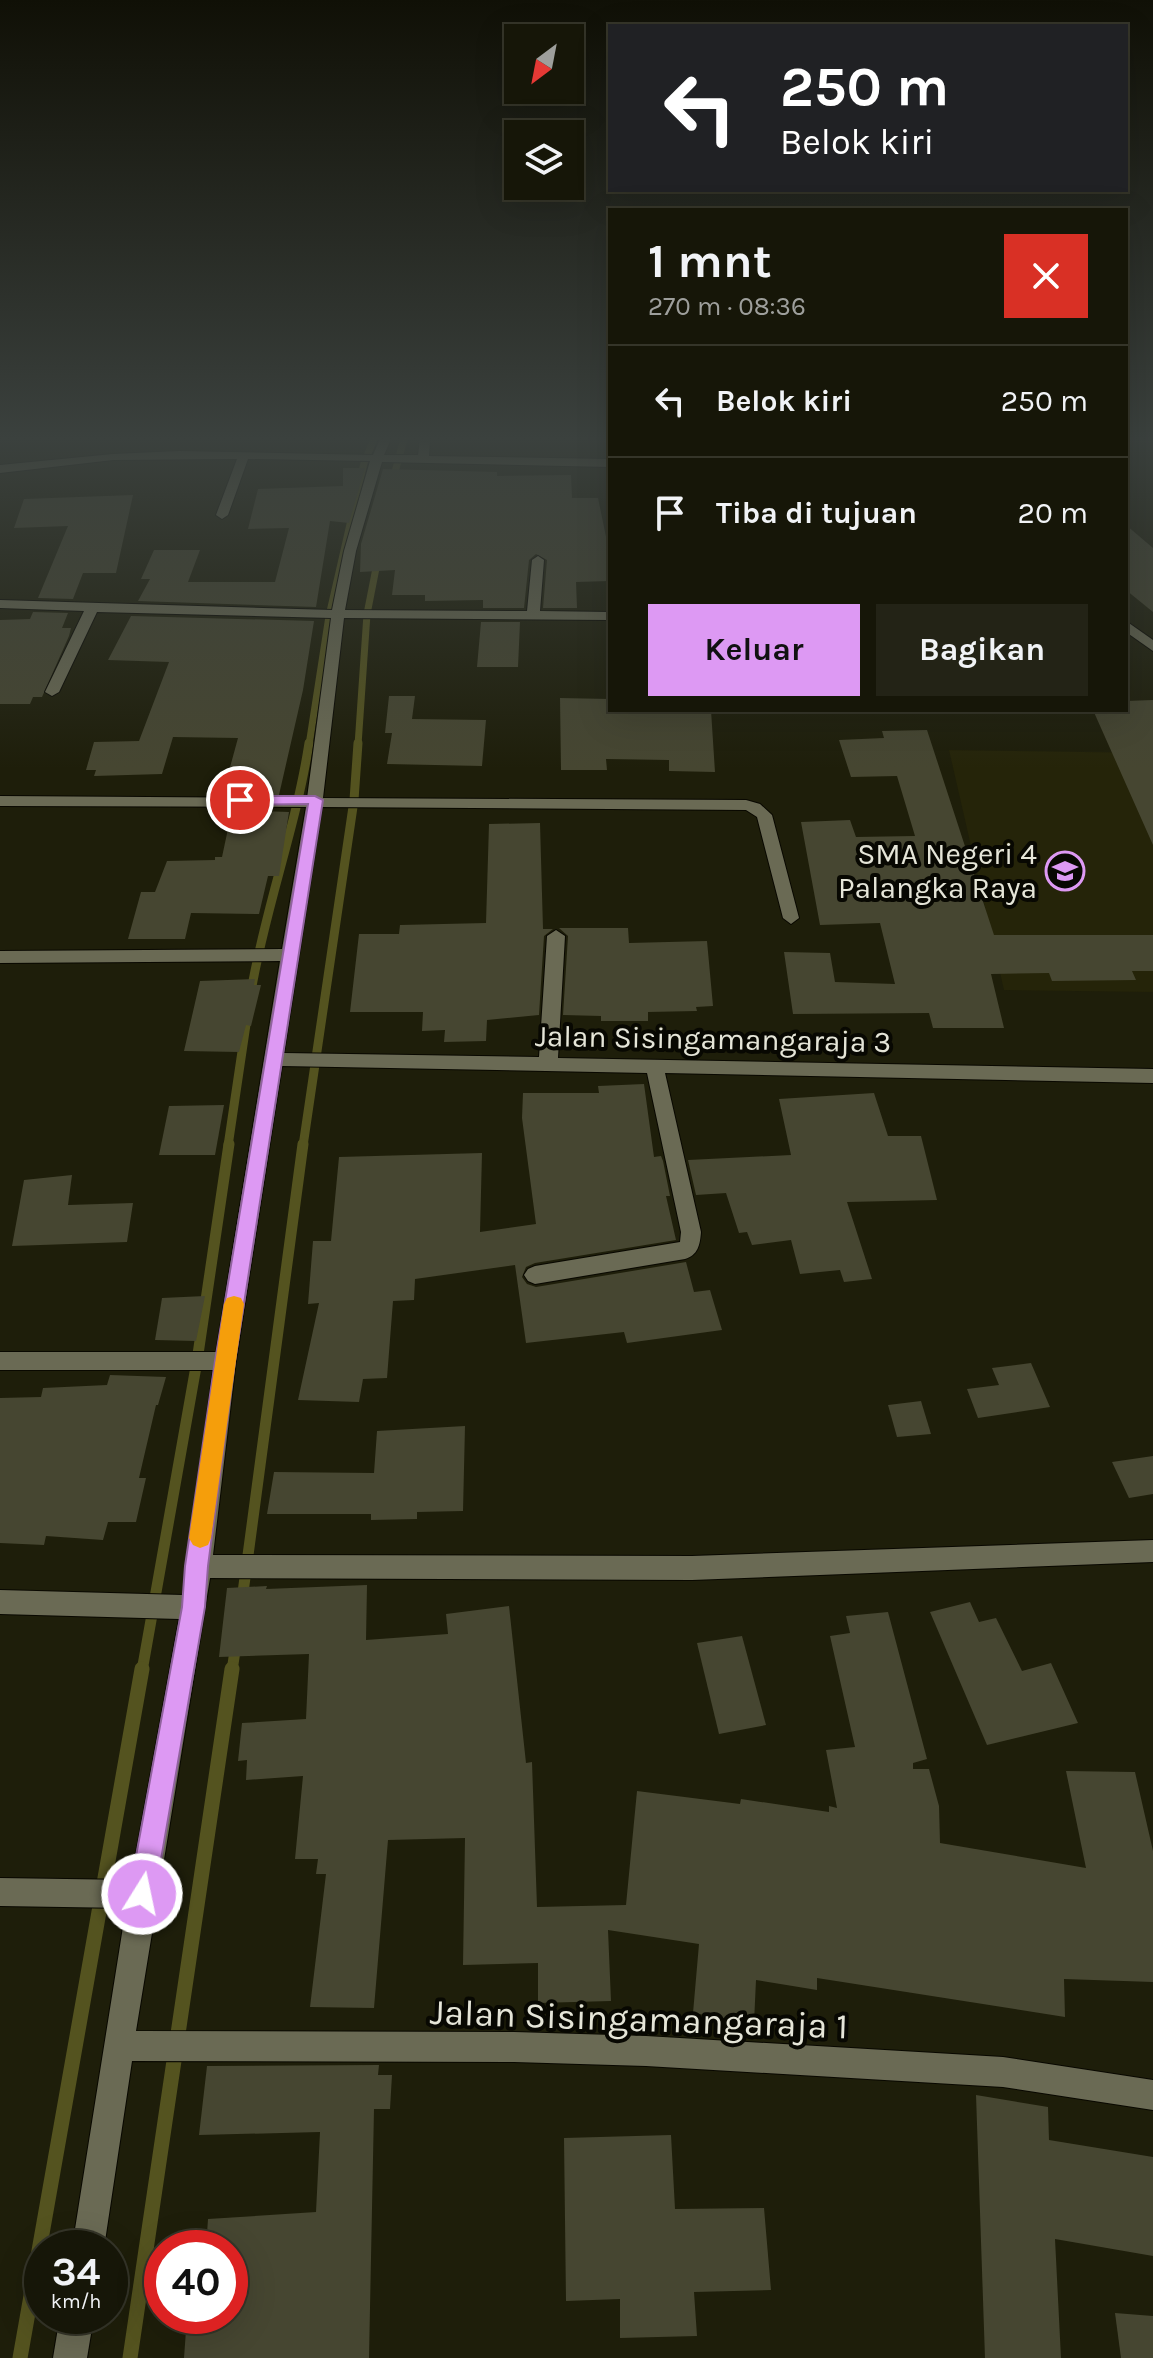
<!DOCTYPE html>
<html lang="id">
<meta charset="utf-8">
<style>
:root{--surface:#161608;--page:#232316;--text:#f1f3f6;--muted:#9e9f9c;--line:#353529;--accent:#dd99f3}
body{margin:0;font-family:Karla,sans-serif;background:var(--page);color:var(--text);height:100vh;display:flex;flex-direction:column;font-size:30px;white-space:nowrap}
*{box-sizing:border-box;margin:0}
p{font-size:26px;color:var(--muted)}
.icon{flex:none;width:44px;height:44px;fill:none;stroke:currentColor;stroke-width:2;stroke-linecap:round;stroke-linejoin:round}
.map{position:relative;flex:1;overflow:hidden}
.drawer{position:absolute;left:608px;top:208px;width:520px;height:504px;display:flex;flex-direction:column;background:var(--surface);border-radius:0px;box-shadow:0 8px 32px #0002,0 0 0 2px var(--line)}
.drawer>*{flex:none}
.hud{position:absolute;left:608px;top:24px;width:520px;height:168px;border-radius:0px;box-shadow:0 8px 32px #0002,0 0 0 2px var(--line);background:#202124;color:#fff;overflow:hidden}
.needle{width:52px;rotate:212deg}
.controls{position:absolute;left:504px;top:24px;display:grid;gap:16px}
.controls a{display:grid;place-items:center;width:80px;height:80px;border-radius:0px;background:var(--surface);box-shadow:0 8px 32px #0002,0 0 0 2px var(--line);font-size:40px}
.speed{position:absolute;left:24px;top:2230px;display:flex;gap:16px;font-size:40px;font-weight:700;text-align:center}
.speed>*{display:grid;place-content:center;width:104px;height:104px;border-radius:50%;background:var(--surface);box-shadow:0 8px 32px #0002,0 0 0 2px var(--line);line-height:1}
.speed small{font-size:20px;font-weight:400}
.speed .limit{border:12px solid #d22;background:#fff;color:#111}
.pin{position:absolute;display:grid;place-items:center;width:68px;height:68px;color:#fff;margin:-34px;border:4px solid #fff;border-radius:50%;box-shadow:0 2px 8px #0007}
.me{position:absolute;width:88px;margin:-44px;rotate:10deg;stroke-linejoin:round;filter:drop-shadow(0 0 6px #0008)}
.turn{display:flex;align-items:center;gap:28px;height:168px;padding:0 40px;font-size:36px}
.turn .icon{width:104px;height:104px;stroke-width:2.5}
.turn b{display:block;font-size:56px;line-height:68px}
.round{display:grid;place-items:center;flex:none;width:84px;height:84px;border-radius:0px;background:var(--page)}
.summary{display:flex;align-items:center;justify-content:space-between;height:136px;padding:0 40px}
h1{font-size:48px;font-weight:700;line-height:60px}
.primary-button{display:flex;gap:16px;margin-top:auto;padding:16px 40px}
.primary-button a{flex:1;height:92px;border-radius:0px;background:var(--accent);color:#111;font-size:32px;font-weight:700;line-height:92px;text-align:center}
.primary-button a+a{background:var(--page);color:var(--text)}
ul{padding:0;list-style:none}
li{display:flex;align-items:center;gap:24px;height:112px;padding:0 40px;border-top:2px solid var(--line)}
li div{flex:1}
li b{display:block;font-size:30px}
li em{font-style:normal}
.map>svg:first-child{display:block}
.built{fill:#252409}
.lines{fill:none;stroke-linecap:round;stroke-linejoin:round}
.stream-far3{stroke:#54531f;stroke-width:7}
.stream-far2{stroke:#54531f;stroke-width:9}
.stream-far1{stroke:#54531f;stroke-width:11}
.stream{stroke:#54531f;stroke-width:15}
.building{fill:#464631}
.minor-casing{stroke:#090800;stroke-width:2}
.minor{fill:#6a6a54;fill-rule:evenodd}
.route{fill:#dd99f3;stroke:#90639e;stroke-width:2}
.slow{fill:#f59e0b}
.labels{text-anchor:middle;stroke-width:8;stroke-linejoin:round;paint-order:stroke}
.poi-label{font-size:30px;fill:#e5e5d8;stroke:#080802;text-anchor:end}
.street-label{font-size:30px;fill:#e5e5d8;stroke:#080802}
.near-street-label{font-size:36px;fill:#e5e5d8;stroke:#080802}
</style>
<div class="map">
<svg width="1153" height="2358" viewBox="0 0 1153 2358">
<rect width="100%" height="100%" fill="#1e1e0a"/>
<polygon class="built" points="949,750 1153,753 1153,992 1004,990"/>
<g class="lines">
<g class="stream-far3">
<polyline points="392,483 404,439"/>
<polyline points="309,745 329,616 364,463 374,439"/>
<polyline points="358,745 367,614 378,558"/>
</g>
<g class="stream-far2">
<path d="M 251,992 C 265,908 296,828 309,743"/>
<polyline points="228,1146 248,1011"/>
<polyline points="303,1146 354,800 358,743"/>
</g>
<g class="stream-far1">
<polyline points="242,1600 303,1144"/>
<polyline points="142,1671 197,1361 229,1144"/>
<polyline points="232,1671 236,1644"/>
</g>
<g class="stream">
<polyline points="20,2358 142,1669"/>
<polyline points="130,2358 232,1669"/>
</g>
</g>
<g class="building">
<polygon points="343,468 365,468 349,523 330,521 316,607 138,601 150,579 141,579 154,550 200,550 188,582 275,582 289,528 248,529 258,489 343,486"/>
<polygon points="383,469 497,472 497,476 571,475 572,498 598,498 610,556 610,581 576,582 577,608 543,608 547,560 536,554 529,560 524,608 483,608 483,600 425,601 425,595 392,595 395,570 360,572 361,544"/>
<polygon points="133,495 116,573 83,573 73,599 38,598 68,526 14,528 24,499"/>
<polygon points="1126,525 1153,548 1153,612 1126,590"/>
<polygon points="33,612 68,613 62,628 71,628 69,636 42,697 33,697 30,704 0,704 0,620 30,619"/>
<polygon points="131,616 314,621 303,690 279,795 236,795 238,783 226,782 238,738 173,737 162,774 94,776 96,770 86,770 94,742 139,741 169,662 108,660"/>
<polygon points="481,622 520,622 518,667 477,667"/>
<polygon points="389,696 415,696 412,719 486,720 482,766 387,764 392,733 385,733"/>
<polygon points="560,698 610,699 610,710 711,710 715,772 669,771 669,760 606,759 607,770 561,770"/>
<polygon points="1153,700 1153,845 1093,710 1126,710 1126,701"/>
<polygon points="927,730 994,935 1153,935 1153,971 1132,971 1136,980 1052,981 1049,973 991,974 1004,1028 933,1028 929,1013 793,1014 784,952 830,953 835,982 895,984 880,923 820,925 801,822 850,820 856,837 915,836 897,776 851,777 839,740 884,738 882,731"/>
<polygon points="232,810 289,812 279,876 268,876 259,914 191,913 185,939 128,939 141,892 155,892 167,861 215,860 215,857 222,857"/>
<polygon points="540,823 543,929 553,929 544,936 539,1015 487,1020 486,1041 444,1042 445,1030 422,1031 423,1012 350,1012 359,934 399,934 400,925 486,923 489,824"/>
<polygon points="559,928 628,928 629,943 707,941 713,1006 696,1007 697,1011 648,1012 648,1021 601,1021 601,1016 563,1015 568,936"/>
<polygon points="255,979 254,985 261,985 251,1026 246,1025 239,1052 184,1051 200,981"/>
<polygon points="644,1084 654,1157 661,1156 663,1161 670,1196 666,1196 676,1240 535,1263 526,1267 522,1277 527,1284 536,1287 686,1262 694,1292 710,1290 722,1330 627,1343 624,1332 526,1343 515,1265 415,1279 414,1300 393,1301 387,1378 363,1379 359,1402 298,1400 319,1303 308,1304 313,1241 331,1241 339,1157 482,1153 480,1232 536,1224 522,1118 523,1093 599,1093 598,1086"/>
<polygon points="874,1093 888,1136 921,1136 937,1200 847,1202 872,1279 844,1282 840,1270 800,1274 791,1240 752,1245 747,1232 739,1233 726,1193 696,1195 688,1160 791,1155 779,1099"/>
<polygon points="224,1105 215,1155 159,1155 169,1106"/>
<polygon points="72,1175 68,1205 133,1203 127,1242 12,1246 24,1180"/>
<polygon points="205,1296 196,1341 155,1340 162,1298"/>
<polygon points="1031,1363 1050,1407 978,1418 967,1389 999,1385 992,1368"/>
<polygon points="110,1375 166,1377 158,1405 156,1405 139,1478 146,1478 136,1522 108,1522 103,1540 46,1536 44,1545 0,1543 0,1398 41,1397 43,1388 107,1385"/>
<polygon points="921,1401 931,1434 897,1437 888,1405"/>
<polygon points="465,1426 463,1511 417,1512 417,1519 371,1520 371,1514 267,1514 274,1472 374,1473 377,1431"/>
<polygon points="1153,1456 1153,1494 1129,1498 1112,1462"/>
<polygon points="367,1585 366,1640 448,1634 446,1614 509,1606 526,1763 532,1762 537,1907 626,1905 637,1791 740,1804 741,1799 829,1812 829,1806 837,1808 826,1750 855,1747 830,1636 850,1633 846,1616 888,1612 927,1759 913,1763 913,1769 929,1769 939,1806 940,1843 1086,1868 1066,1771 1135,1772 1153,1851 1153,1982 1064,1979 1065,2017 817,1978 817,1990 756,1980 754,2023 693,2013 699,1944 608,1930 611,2001 538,2003 538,1963 463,1965 465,1838 388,1840 374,2008 310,2007 326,1874 316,1874 318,1859 295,1859 303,1776 246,1780 247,1760 238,1761 242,1723 306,1719 309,1654 219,1657 227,1588 267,1586 266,1589"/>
<polygon points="970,1602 979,1622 996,1618 1022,1671 1051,1663 1078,1723 987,1745 930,1612"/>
<polygon points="742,1636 766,1725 719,1734 697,1643"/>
<polygon points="379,2065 378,2075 392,2075 390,2109 374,2109 369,2358 184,2358 187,2316 230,2316 230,2248 206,2248 208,2219 316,2212 320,2132 199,2135 207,2066"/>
<polygon points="976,2095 1048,2107 1049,2140 1153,2157 1153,2256 1055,2239 1061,2358 985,2358"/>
<polygon points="671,2135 675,2209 764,2208 771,2290 694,2292 697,2336 620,2338 620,2299 566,2301 564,2138"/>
<polygon points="1115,2313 1153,2316 1153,2358 1121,2358"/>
</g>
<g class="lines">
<defs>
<g id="minor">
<path d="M 380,439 L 391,439 L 384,455 L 418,455 L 420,439 L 430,439 L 429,456 L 610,459 L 610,467 L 382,462 L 356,551 L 345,610 L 527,611 L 532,560 L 538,556 L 544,560 L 540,611 L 610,612 L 610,620 L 344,618 L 323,798 L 746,800 L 760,804 L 772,815 L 799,918 L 791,924 L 783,918 L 757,817 L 746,810 L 322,807 L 284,1053 L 539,1057 L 547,936 L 556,930 L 565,936 L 558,1058 L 1153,1069 L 1153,1083 L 665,1073 L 701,1232 C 700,1245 698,1255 685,1259 L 535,1284 L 528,1281 L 524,1275 L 528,1269 L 535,1266 L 680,1242 L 681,1232 L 647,1073 L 282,1066 L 236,1361 L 213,1555 L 692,1556 L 1153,1540 L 1153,1562 L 692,1580 L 210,1578 L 136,2031 L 514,2032 L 646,2036 L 1003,2057 L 1153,2080 L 1153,2110 L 1003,2087 L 646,2066 L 514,2062 L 132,2061 L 104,2248 L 72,2248 L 126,1908 L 0,1906 L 0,1878 L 131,1880 L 179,1619 L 0,1614 L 0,1590 L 183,1595 L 213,1370 L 0,1370 L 0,1352 L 216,1352 L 280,961 L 0,963 L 0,951 L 282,949 L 306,807 L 0,806 L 0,796 L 307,798 L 331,618 L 97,612 L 59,692 L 52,696 L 45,692 L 84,611 L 0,608 L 0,600 L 332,610 L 344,551 L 370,461 L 248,459 L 228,515 L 222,519 L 216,515 L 237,459 L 113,460 L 0,473 L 0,465 L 113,454 L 179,451 L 373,455 Z"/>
<polygon points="1126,621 1153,640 1153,651 1126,632"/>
<polygon points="60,2316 94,2316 87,2358 53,2358"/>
</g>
</defs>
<use href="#minor" class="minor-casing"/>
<use href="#minor" class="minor"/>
</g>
<linearGradient id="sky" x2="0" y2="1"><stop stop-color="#101006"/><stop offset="0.57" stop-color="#3b413e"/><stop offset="1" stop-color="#3b413e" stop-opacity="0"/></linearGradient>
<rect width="1153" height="769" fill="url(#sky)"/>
<polygon class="route" points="315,796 323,800 235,1361 208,1566 205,1607 155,1894 151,1903 142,1907 133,1903 129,1894 182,1607 185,1566 215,1361 308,804 240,805 233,800 240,796"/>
<polygon class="slow" points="234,1296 241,1298 244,1304 211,1538 208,1545 200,1548 193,1545 189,1538 224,1304 227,1298"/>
<defs>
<symbol id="school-ring" viewBox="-11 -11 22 22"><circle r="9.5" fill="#080802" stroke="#dd99f3" stroke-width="1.5"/><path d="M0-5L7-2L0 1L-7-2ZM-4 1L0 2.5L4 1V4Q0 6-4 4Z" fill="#dd99f3"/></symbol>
</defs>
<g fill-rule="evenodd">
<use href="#school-ring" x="1043" y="849" width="44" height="44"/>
</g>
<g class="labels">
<g class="poi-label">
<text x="1037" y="864">SMA Negeri 4<tspan x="1037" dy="34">Palangka Raya</tspan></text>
</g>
<g class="street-label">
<text transform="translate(713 1039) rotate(1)" y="10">Jalan Sisingamangaraja 3</text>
</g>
<g class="near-street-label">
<text transform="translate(639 2018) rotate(2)" y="13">Jalan Sisingamangaraja 1</text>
</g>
</g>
</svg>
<div class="controls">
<a><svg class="needle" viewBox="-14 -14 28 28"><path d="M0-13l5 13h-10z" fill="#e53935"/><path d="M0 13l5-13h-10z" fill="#9e9f9c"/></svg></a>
<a><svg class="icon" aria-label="layers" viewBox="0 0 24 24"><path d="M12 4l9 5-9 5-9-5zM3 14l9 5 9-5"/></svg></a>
</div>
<div class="speed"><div>34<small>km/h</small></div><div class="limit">40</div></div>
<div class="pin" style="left:240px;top:800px;background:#d93025"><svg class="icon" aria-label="arrive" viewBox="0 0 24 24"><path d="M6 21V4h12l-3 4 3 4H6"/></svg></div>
<svg class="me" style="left:142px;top:1894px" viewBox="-20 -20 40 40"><circle r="17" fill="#dd99f3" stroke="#fff" stroke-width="3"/><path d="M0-11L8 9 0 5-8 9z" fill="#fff"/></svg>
<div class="hud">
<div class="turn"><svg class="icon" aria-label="left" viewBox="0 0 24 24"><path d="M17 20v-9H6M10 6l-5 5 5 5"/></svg><div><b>250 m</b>Belok kiri</div></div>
</div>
<section class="drawer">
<div class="summary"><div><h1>1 mnt</h1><p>270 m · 08:36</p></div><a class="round" style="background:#d93025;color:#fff"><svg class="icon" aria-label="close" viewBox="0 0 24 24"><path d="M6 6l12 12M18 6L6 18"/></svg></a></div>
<ul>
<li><svg class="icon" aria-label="left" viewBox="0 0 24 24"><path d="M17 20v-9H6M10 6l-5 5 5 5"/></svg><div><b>Belok kiri</b></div><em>250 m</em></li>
<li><svg class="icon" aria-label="arrive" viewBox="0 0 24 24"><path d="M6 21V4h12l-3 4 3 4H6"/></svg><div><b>Tiba di tujuan</b></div><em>20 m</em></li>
</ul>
<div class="primary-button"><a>Keluar</a><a>Bagikan</a></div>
</section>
</div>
